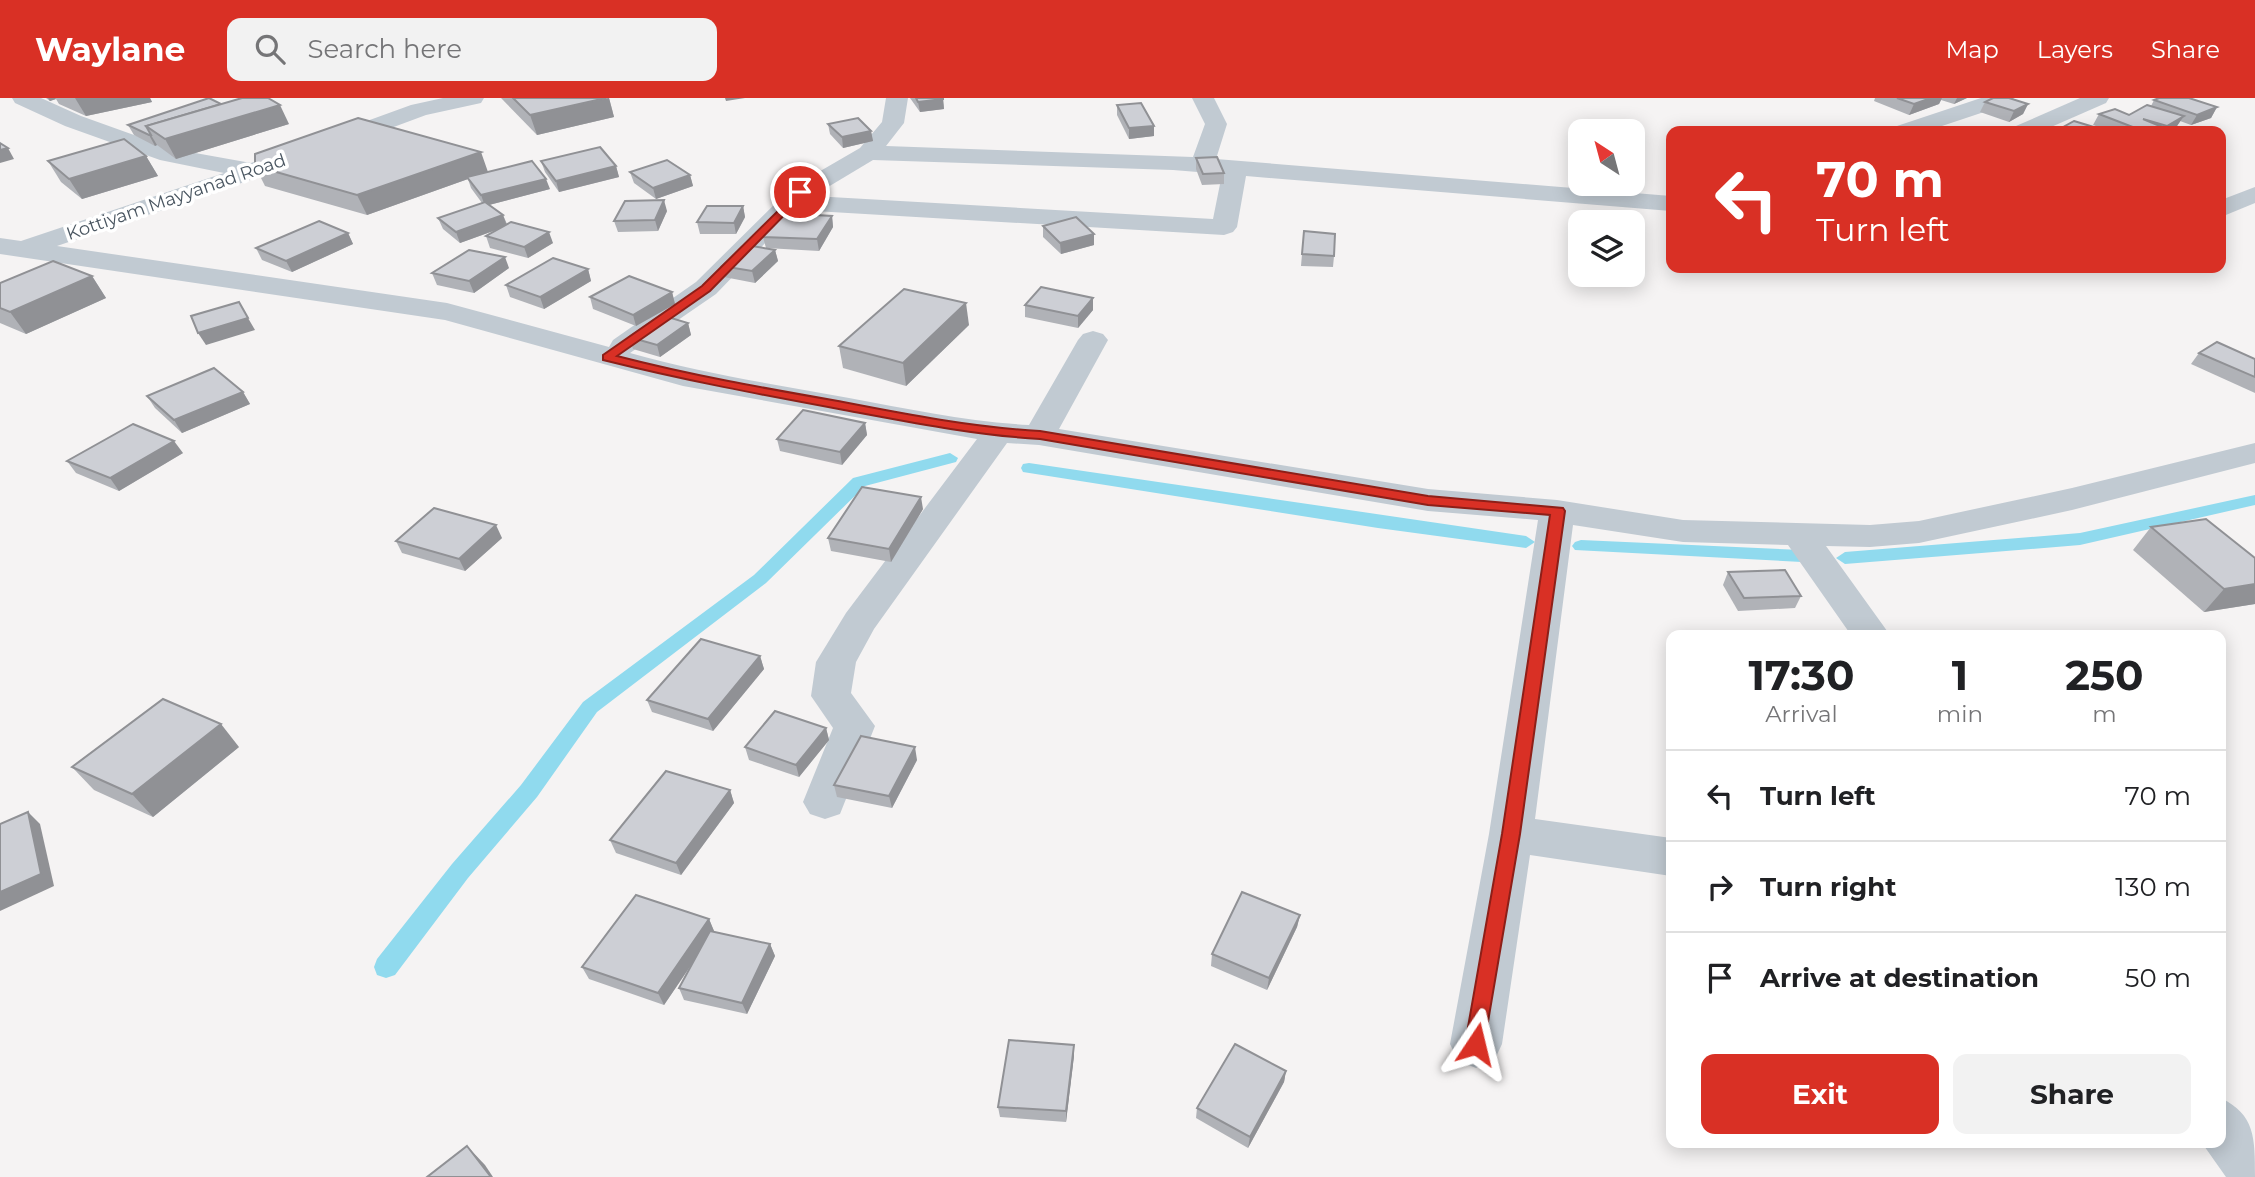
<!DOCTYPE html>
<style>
:root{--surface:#fff;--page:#f2f2f2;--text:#202124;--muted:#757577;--line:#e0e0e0;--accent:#d93025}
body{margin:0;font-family:Montserrat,sans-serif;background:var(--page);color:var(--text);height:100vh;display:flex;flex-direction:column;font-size:26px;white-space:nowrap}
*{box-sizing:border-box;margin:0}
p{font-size:23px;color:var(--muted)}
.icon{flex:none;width:38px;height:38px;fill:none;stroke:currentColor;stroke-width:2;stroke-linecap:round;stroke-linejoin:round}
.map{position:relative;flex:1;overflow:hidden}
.side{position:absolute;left:1666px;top:532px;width:560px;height:518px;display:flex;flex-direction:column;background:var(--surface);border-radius:14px;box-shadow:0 4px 18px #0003}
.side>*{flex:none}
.top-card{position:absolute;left:1666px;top:28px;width:560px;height:147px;border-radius:14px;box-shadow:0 4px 18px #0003;background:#d93025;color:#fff;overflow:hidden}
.needle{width:46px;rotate:324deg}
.fabs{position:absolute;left:1568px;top:21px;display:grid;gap:14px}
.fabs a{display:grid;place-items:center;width:77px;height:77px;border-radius:14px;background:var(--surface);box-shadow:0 4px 18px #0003;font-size:35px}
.pin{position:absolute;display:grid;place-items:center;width:60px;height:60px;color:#fff;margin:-30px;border:4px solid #fff;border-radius:50%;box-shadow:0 2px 7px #0007}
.me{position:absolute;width:77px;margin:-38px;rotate:10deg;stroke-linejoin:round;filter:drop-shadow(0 0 5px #0008)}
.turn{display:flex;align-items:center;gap:24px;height:147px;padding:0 35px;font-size:32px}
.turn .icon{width:91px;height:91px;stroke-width:2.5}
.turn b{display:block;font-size:49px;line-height:60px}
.eta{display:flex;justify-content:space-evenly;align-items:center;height:119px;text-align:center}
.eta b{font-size:42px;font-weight:700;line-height:49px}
.cta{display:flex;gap:14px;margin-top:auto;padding:14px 35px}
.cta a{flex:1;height:80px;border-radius:14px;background:var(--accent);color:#fff;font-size:28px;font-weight:700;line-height:80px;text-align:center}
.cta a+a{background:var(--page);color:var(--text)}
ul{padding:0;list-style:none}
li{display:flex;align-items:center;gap:21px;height:91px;padding:0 35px;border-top:2px solid var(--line)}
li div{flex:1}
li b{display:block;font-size:26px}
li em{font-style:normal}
header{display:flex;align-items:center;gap:42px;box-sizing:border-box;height:98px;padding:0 35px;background:var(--accent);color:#fff}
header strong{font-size:33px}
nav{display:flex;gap:38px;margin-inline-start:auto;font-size:24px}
.search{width:490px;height:63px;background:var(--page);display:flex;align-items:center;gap:18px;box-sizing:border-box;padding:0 24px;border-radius:14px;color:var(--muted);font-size:26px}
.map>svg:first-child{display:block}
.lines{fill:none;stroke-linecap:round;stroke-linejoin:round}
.stream{fill:#90daee;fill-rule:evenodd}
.minor{fill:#c1cad2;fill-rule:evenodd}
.wall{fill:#b0b2b7}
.shaded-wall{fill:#909195}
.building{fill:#cdcfd5;stroke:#909195;stroke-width:2}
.route{fill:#d93025;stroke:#8d1f18;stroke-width:2}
.labels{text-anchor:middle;stroke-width:7;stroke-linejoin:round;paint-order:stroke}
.far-street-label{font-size:18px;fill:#4a5661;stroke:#fff}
</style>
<header>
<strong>Waylane</strong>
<div class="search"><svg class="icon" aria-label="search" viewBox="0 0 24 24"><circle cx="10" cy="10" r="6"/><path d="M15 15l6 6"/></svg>Search here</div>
<nav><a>Map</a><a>Layers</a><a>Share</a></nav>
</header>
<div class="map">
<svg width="2255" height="1079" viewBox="0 0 2255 1079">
<rect width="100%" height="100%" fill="#f5f3f3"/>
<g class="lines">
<g class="stream">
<polygon points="950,355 958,360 956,364 865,388 766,485 597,614 537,699 468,780 395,877 386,880 377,877 374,869 377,861 452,766 521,687 583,604 754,477 853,380"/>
<polygon points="1029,365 1526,438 1535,444 1526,450 1378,430 1023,374 1021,370 1023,366"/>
<polygon points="2255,397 2255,407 2080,447 1845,466 1836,460 1845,454 2080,435"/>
<polygon points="1581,442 1802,452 1811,458 1802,464 1575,452 1572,448 1575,444"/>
</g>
<g class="minor">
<path d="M 12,0 L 41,0 L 81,18 L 173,51 L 251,65 L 411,7 L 443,0 L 484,0 L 481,5 L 426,17 L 262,78 L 57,148 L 447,205 L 609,249 L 613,242 L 696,184 L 791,90 L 860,50 L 882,24 L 886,0 L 908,0 L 904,25 L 886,48 L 1193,59 L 1205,26 L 1192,0 L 1214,0 L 1227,26 L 1216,61 L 1671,98 L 1671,113 L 1246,78 L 1237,129 L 1233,134 L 1224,137 L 797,112 L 716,196 L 630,255 C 702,275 776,287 849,300 C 909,311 968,324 1029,327 L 1078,242 L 1083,236 L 1093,233 L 1103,236 L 1108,242 L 1059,331 L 1428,391 L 1557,402 L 1683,422 L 1870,427 L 1919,423 L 2072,390 L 2255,345 L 2255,365 L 2072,412 L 1919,445 L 1870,449 L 1826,448 L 1890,537 L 1851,537 L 1788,447 L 1683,444 L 1573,427 L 1535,721 L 1671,740 L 1671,778 L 1530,757 L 1502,946 L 1494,963 L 1476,970 L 1458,963 L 1450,946 L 1489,736 L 1538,422 L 1428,413 L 1039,347 L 1007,345 L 874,531 L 856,564 L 851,595 L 875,628 L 840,716 L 825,721 L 810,716 L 803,704 L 833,630 L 811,598 L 816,564 L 846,515 L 977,341 L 683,288 L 445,222 L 0,156 L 0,140 L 21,143 L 224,75 L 160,62 L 65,28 L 15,5 ZM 873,62 L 1173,72 L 1222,76 L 1213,121 L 813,98 Z"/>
<polygon points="1981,0 2014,0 2011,5 1927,33 1894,33 1897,28"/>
<polygon points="2080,0 2109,0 2106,5 2042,33 2013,33 2016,28"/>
<polygon points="2255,89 2255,105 2221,119 2221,102"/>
<path d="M 2221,1000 C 2255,1017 2255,1039 2255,1079 L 2226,1079 L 2202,1045 L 2221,1045 Z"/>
</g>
</g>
<g class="wall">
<polygon points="46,0 150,0 152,4 86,18 59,6 56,1 50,3"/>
<polygon points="501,0 609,0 614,19 537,37"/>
<polygon points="910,0 943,0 944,11 920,14"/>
<polygon points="1875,0 1967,0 1954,6 1941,2 1939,6 1909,17 1874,3"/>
<polygon points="2154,2 2217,9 2211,20 2191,27 2180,23 2177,28 2171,32 2172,33 2110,33 2093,27 2099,16 2129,17 2151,8"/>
<polygon points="1985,4 2028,6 2023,16 2009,24 1980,14"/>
<polygon points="221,6 289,26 176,61 157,47 155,48 134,37 128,27"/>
<polygon points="1117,7 1154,38 1129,41 1117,17"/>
<polygon points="828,26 871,33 873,43 843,50 830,36"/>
<polygon points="146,58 158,78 82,101 61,84 48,63"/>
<polygon points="1196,60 1224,75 1224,86 1202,87 1196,71"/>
<polygon points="541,63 616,68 619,79 559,94 545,74"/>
<polygon points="255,68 488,74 550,91 489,107 503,117 507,126 553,145 528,160 490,150 486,138 496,132 460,145 443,131 438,120 482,105 471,90 468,81 367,117 265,88"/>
<polygon points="630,74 690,77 693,88 656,101 634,85"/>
<polygon points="743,108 745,119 736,136 700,136 697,124"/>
<polygon points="667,113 658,133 618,134 614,123"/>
<polygon points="832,118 833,129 819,153 766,150 763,139"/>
<polygon points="1043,128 1094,147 1061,156 1043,139"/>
<polygon points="1304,133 1334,158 1333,169 1301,168"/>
<polygon points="348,135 353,146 292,174 262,162 256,150"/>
<polygon points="775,152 778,163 755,185 724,179 722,168"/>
<polygon points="509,170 474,195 437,187 432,175"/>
<polygon points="588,171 591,183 544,211 510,199 506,187"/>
<polygon points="92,178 106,200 26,236 0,225 0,185"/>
<polygon points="672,194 675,206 636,228 593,211 590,199"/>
<polygon points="1093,200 1093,212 1078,230 1025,219 1025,207"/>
<polygon points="688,225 691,237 660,259 633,251 629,239"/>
<polygon points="969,227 906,288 843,270 839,248"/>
<polygon points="2199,255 2255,261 2255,295 2191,266"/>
<polygon points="243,294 250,306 182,335 155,310 147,298"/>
<polygon points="865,325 867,337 842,367 780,353 777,341"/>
<polygon points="183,355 119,393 76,375 67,363"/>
<polygon points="923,411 891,464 831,453 828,440"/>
<polygon points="2151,429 2255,460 2255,506 2204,514 2133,452"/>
<polygon points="502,440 465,473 402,455 396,443"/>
<polygon points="1728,474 1801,498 1795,510 1738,513 1723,487"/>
<polygon points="760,558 764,571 713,633 652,614 647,602"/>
<polygon points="826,630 829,642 799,679 749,662 745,649"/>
<polygon points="239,649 153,719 94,692 72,669"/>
<polygon points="917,662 892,710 837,699 834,687"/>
<polygon points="730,692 734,705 681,777 616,755 610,742"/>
<polygon points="1300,817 1297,829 1267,892 1211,868 1212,856"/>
<polygon points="709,821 714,833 713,834 770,846 775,858 747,916 684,902 679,890 694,863 664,907 589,881 582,869"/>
<polygon points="1074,947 1074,958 1066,1024 1000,1019 998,1009"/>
<polygon points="1286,973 1284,984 1248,1050 1196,1020 1197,1010"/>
</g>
<g class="shaded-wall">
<polygon points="48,0 55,0 56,1 50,3"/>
<polygon points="75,0 150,0 152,4 86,18"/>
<polygon points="609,0 614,19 537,37 530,17"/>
<polygon points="725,0 745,0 726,3"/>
<polygon points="1931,0 1942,0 1939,6 1909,17 1914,6"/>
<polygon points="1957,0 1967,0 1954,6"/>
<polygon points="943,1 944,11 920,14 918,4"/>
<polygon points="2028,6 2023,16 2009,24 2014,13"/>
<polygon points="280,7 289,26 176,61 165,41"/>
<polygon points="2217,9 2211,20 2191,27 2197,17"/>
<polygon points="2184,18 2177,28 2169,33 2163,33 2167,28"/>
<polygon points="1154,28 1154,38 1129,41 1129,30"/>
<polygon points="871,33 873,43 843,50 842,39"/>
<polygon points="149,37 151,37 157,47 155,48"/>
<polygon points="8,50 14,61 0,65 0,52"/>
<polygon points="481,54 488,74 467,79 468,81 367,117 357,97"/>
<polygon points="146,58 158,78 82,101 69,81"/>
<polygon points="616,68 619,79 559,94 556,83"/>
<polygon points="690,77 693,88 656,101 653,90"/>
<polygon points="546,81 550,91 485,108 481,97"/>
<polygon points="664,102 667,113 658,133 655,122"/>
<polygon points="743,108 745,119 736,136 734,125"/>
<polygon points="503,117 507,128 460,145 456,134"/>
<polygon points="832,118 833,129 819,153 817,141"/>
<polygon points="549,134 553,145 528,160 524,149"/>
<polygon points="348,135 353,146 292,174 286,163"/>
<polygon points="1094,136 1094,147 1061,156 1060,145"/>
<polygon points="775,152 778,163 755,185 752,173"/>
<polygon points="505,159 509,170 474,195 469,183"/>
<polygon points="588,171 591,183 544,211 540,199"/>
<polygon points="92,178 106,200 26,236 10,214"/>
<polygon points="672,194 675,206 636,228 633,217"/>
<polygon points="1093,200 1093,212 1078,230 1078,218"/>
<polygon points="966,205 969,227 906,288 903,265"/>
<polygon points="248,220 255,232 206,247 198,235"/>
<polygon points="688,225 691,237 660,259 657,247"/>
<polygon points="243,294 250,306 182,335 174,322"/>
<polygon points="865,325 867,337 842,367 840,354"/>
<polygon points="174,343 183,355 119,393 110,380"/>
<polygon points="921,399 923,411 891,464 889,451"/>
<polygon points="496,427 502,440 465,473 459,461"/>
<polygon points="2255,486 2255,506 2204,514 2224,491"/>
<polygon points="760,558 764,571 713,633 708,621"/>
<polygon points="221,626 239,649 153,719 132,696"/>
<polygon points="826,630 829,642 799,679 796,667"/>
<polygon points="915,649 917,662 892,710 889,698"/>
<polygon points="730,692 734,705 681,777 676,765"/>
<polygon points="28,714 40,726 54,788 0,813 0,794"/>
<polygon points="1300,817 1297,829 1267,892 1269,880"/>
<polygon points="709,821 714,833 664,907 658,895"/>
<polygon points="770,846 775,858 747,916 742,905"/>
<polygon points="1074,947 1074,958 1066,1024 1066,1013"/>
<polygon points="1286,973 1284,984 1248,1050 1250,1039"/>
<polygon points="467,1048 485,1067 493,1079 491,1079"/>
</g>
<g class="building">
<polygon points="209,0 221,6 146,28 151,37 149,37 128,27"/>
<polygon points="242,0 268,0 280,7 165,41 146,28"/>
<polygon points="513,0 606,0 530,17"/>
<polygon points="916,0 943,0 943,1 918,4"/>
<polygon points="1897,0 1931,0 1914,6"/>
<polygon points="1993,0 2009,0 2028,6 2014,13 1985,4"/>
<polygon points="2159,0 2189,0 2217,9 2197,17 2154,2"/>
<polygon points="1141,5 1154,28 1129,30 1117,7"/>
<polygon points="2147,7 2184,18 2167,28 2143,21 2172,33 2143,33 2099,16 2115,11 2129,17"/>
<polygon points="358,20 481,54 357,97 255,68 255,56"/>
<polygon points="858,20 871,33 842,39 828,26"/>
<polygon points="2074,23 2107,33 2062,33 2058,32"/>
<polygon points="124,41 146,58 69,81 48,63"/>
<polygon points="0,45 8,50 0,52"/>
<polygon points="600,49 616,68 556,83 541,63"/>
<polygon points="1217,59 1224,75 1203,76 1196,60"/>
<polygon points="667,62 690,77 653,90 630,74"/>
<polygon points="532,63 546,81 481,97 467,79"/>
<polygon points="664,102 655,122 614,123 625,103"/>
<polygon points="485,104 503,117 456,134 438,120"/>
<polygon points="707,108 743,108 734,125 697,124"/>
<polygon points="779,115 832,118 817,141 763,139"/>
<polygon points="1076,119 1094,136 1060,145 1043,128"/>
<polygon points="319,123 348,135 286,163 256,150"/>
<polygon points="511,124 549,134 524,149 486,138"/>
<polygon points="1304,133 1335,136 1334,158 1302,156"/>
<polygon points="746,147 775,152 752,173 722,168"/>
<polygon points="469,152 505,159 469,183 432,175"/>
<polygon points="553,160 588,171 540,199 506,187"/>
<polygon points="53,163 92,178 10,214 0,210 0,185"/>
<polygon points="629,178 672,194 633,217 590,199"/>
<polygon points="1041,189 1093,200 1078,218 1025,207"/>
<polygon points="904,191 966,205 903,265 839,248"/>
<polygon points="239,204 248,220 198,235 191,218"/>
<polygon points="661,217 688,225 657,247 629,239"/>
<polygon points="2217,244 2255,261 2255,279 2199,255"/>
<polygon points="214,270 243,294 174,322 147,298"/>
<polygon points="803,312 865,325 840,354 777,341"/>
<polygon points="133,326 174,343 110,380 67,363"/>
<polygon points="862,389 921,399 889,451 828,440"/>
<polygon points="434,410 496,427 459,461 396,443"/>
<polygon points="2206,421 2255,460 2255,486 2224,491 2151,429"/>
<polygon points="1785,472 1801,498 1744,500 1728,474"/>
<polygon points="701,541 760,558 708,621 647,602"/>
<polygon points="163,601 221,626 132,696 72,669"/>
<polygon points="775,613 826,630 796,667 745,649"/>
<polygon points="861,638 915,649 889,698 834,687"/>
<polygon points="666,673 730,692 676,765 610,742"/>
<polygon points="28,714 41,776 0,794 0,726"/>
<polygon points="1242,794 1300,817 1269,880 1212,856"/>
<polygon points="636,797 709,821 658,895 582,869"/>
<polygon points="710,833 770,846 742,905 679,890"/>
<polygon points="1009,942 1074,947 1066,1013 998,1009"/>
<polygon points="1235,946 1286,973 1250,1039 1197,1010"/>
<polygon points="467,1048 491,1079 427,1079"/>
</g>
<path class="route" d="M 800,91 L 804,92 L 804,97 L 710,193 L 617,258 C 690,277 764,290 838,303 C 905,316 971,329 1040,333 L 1428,398 L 1563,410 L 1565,413 L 1520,736 L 1483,953 L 1476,956 L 1468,953 L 1465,946 L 1502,736 L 1550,417 L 1428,407 L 1040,341 C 973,337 909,324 844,312 C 763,297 683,282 603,262 L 603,257 L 702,188 Z"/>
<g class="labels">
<g class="far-street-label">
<text transform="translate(176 99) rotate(-19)" y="6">Kottiyam Mayyanad Road</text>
</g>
</g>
</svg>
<div class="fabs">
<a><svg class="needle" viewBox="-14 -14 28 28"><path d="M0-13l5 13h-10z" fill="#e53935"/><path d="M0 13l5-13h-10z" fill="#757577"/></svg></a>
<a><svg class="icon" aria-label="layers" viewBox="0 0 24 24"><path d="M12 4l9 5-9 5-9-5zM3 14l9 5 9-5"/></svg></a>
</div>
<div class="pin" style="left:800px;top:94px;background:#d93025"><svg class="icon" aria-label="arrive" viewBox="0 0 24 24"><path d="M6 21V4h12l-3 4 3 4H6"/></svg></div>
<svg class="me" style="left:1476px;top:946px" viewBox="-20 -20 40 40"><path d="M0-17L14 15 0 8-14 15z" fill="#d93025" stroke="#fff" stroke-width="4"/></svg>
<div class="top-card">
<div class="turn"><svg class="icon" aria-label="left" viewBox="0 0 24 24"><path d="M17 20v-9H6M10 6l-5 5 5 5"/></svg><div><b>70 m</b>Turn left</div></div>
</div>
<section class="side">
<div class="eta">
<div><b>17:30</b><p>Arrival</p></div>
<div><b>1</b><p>min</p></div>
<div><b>250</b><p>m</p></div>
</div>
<ul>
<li><svg class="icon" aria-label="left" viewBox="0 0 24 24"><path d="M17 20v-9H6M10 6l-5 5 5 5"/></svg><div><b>Turn left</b></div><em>70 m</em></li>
<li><svg class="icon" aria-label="right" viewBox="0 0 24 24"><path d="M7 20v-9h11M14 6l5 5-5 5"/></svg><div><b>Turn right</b></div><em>130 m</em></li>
<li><svg class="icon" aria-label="arrive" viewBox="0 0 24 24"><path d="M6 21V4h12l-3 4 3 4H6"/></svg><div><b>Arrive at destination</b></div><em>50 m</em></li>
</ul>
<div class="cta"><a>Exit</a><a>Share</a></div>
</section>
</div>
